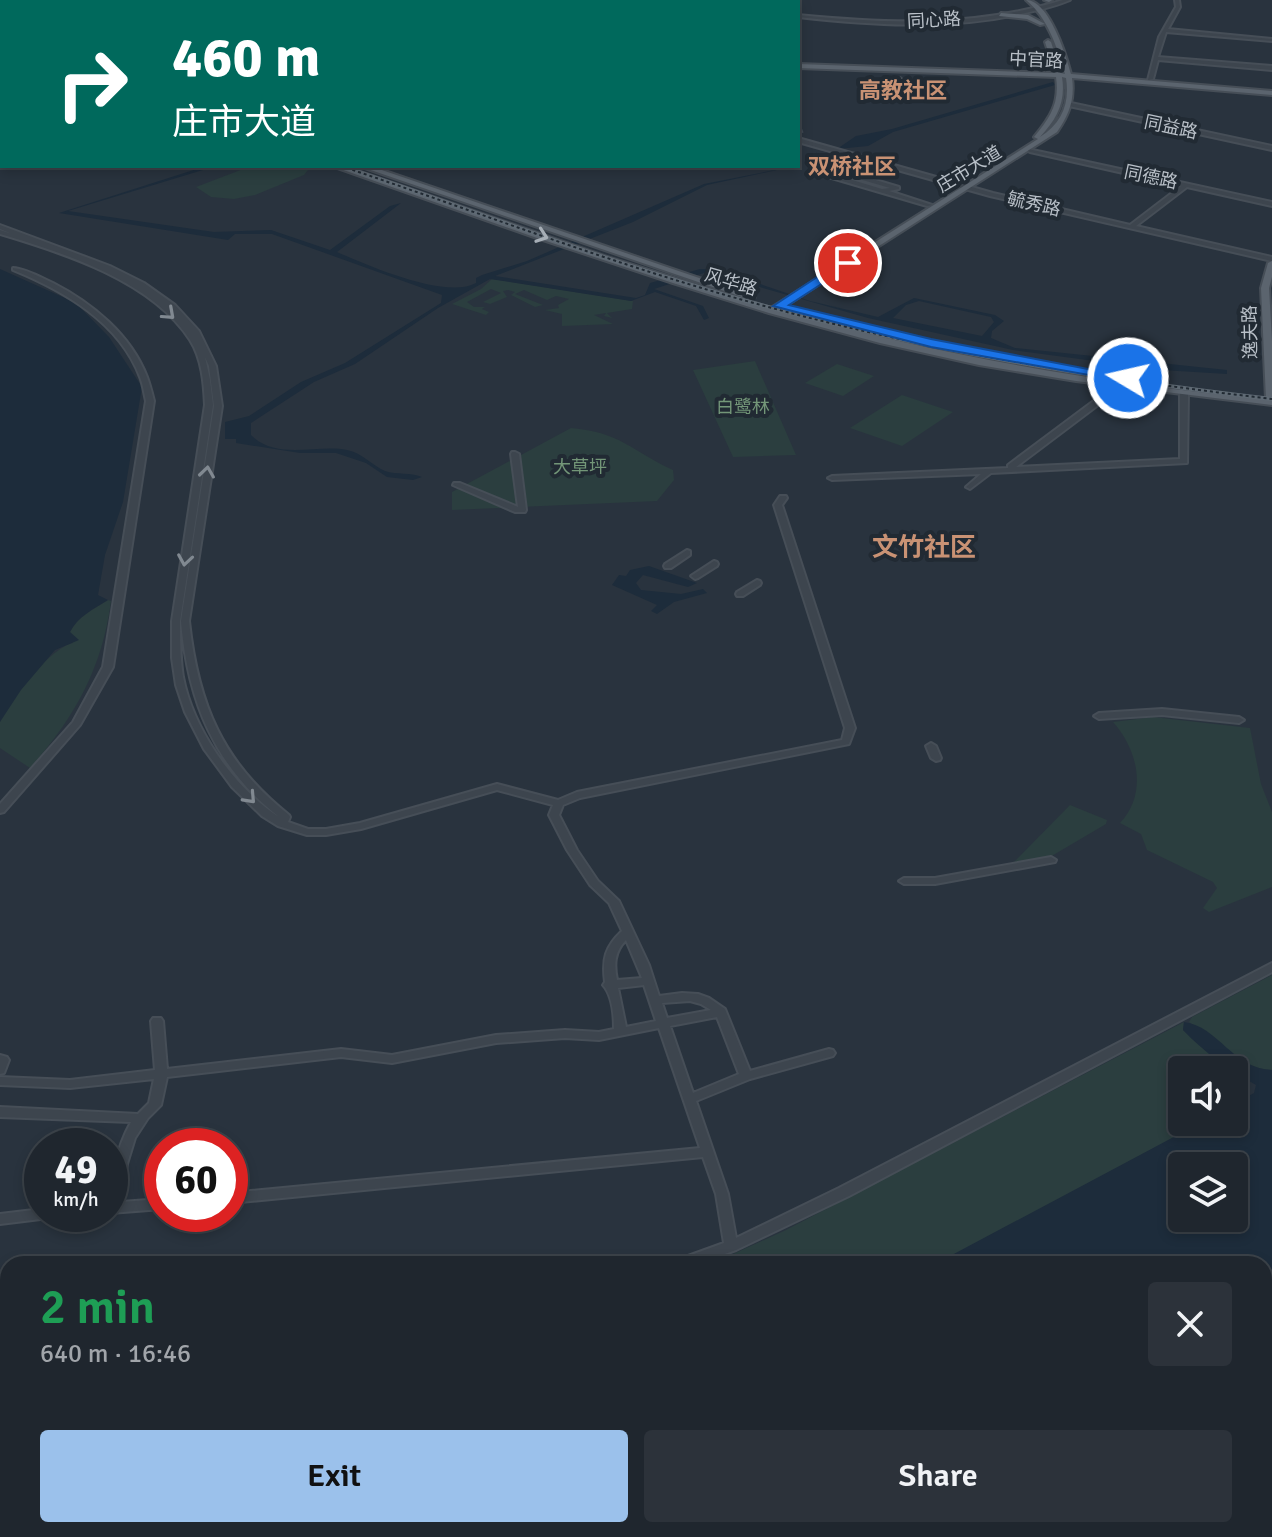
<!DOCTYPE html>
<meta charset="utf-8">
<style>
:root{--surface:#1f262e;--page:#2c323a;--text:#f1f3f6;--muted:#a1a5aa;--line:#3c434a;--accent:#9bc1eb}
body{margin:0;font-family:Signika,"Noto Sans SC",sans-serif;background:var(--page);color:var(--text);height:100vh;display:flex;flex-direction:column;font-size:30px;white-space:nowrap}
*{box-sizing:border-box;margin:0}
p{font-size:26px;color:var(--muted)}
.icon{flex:none;width:44px;height:44px;fill:none;stroke:currentColor;stroke-width:2;stroke-linecap:round;stroke-linejoin:round}
.map{position:relative;flex:1;overflow:hidden}
.panel{position:absolute;left:0px;top:1256px;width:1272px;height:282px;display:flex;flex-direction:column;background:var(--surface);border-radius:24px 24px 0 0;box-shadow:0 4px 12px #0003,0 0 0 2px var(--line)}
.panel>*{flex:none}
.guide{position:absolute;left:0px;top:0px;width:800px;height:168px;box-shadow:0 4px 12px #0003,0 0 0 2px var(--line);background:#00695c;color:#fff;overflow:hidden}
.tools{position:absolute;left:1168px;top:1056px;display:grid;gap:16px}
.tools a{display:grid;place-items:center;width:80px;height:80px;border-radius:8px;background:var(--surface);box-shadow:0 4px 12px #0003,0 0 0 2px var(--line);font-size:40px}
.speed{position:absolute;left:24px;top:1128px;display:flex;gap:16px;font-size:40px;font-weight:700;text-align:center}
.speed>*{display:grid;place-content:center;width:104px;height:104px;border-radius:50%;background:var(--surface);box-shadow:0 4px 12px #0003,0 0 0 2px var(--line);line-height:1}
.speed small{font-size:20px;font-weight:400}
.speed .limit{border:12px solid #d22;background:#fff;color:#111}
.pin{position:absolute;display:grid;place-items:center;width:68px;height:68px;color:#fff;margin:-34px;border:4px solid #fff;border-radius:50%;box-shadow:0 2px 8px #0007}
.me{position:absolute;width:88px;margin:-44px;rotate:279deg;stroke-linejoin:round;filter:drop-shadow(0 0 6px #0008)}
.turn{display:flex;align-items:center;gap:28px;height:168px;padding:0 40px;font-size:36px}
.turn .icon{width:104px;height:104px;stroke-width:2.5}
.turn b{display:block;font-size:56px;line-height:68px}
.round{display:grid;place-items:center;flex:none;width:84px;height:84px;border-radius:8px;background:var(--page)}
.summary{display:flex;align-items:center;justify-content:space-between;height:136px;padding:0 40px}
h1{font-size:48px;font-weight:600;line-height:60px;color:#1e9e55}
.cta{display:flex;gap:16px;margin-top:auto;padding:16px 40px}
.cta a{flex:1;height:92px;border-radius:8px;background:var(--accent);color:#111;font-size:32px;font-weight:600;line-height:92px;text-align:center}
.cta a+a{background:var(--page);color:var(--text)}
.map>svg:first-child{display:block}
.green{fill:#2b3e3f}
.water{fill:#1d2c3b;fill-rule:evenodd}
.lines{fill:none;stroke-linecap:round;stroke-linejoin:round}
.minor-tunnel{stroke:#3f4853;stroke-width:5;stroke-dasharray:5 3;stroke-linecap:butt}
.minor-casing{stroke:#464e57;stroke-width:4}
.major-casing{stroke:#464e57;stroke-width:4}
.minor{fill:#3d454e;fill-rule:evenodd}
.major{fill:#5b646e;fill-rule:evenodd}
.rail-casing{stroke:#5f6a74;stroke-width:4}
.rail{stroke:#212a33;stroke-width:2;stroke-dasharray:3;stroke-linecap:butt}
.oneway{stroke:#a6aeb6}
.oneway2{stroke:#818991}
.route{fill:#1a73e8;stroke:#114b97;stroke-width:2}
.labels{text-anchor:middle;stroke-width:8;stroke-linejoin:round;paint-order:stroke}
.far-street-label{font-size:18px;fill:#b9c0c8;stroke:#212a33}
.far-park-label{font-size:18px;fill:#739678;stroke:#212a33}
.far-quarter-label{font-size:22px;font-weight:bold;fill:#c99274;stroke:#212a33}
.quarter-label{font-size:26px;font-weight:bold;fill:#c99274;stroke:#212a33}
</style>
<div class="map">
<svg width="1272" height="1537" viewBox="0 0 1272 1537">
<rect width="100%" height="100%" fill="#29333e"/>
<g class="green">
<polygon points="251,166 305,166 308,170 304,175 255,195 234,199 211,197 196,187"/>
<polygon points="492,279 633,301 632,309 607,313 612,318 604,316 606,313 594,315 613,324 562,326 562,314 545,310 559,308 558,305 569,299 556,296 547,300 524,290 515,294 543,305 535,307 511,295 515,292 508,290 503,291 507,297 490,304 483,302 501,293 491,289 467,302 474,307 485,307 482,309 489,312 486,315 452,304 481,289"/>
<polygon points="755,361 796,455 733,457 693,370"/>
<polygon points="837,364 874,376 843,396 805,383"/>
<polygon points="902,395 953,412 902,446 850,428"/>
<path d="M 571,428 C 620,432 632,451 673,470 L 674,480 L 657,501 L 452,510 L 452,492 Z"/>
<path d="M 108,600 L 111,601 C 102,669 75,717 30,768 L 0,748 C 0,740 0,729 0,722 C 5,702 53,646 73,643 L 70,632 C 79,615 93,610 108,600 Z"/>
<path d="M 1153,717 L 1250,728 L 1261,784 L 1272,812 L 1272,887 L 1209,912 L 1203,908 L 1217,888 L 1213,882 L 1147,850 L 1141,834 L 1120,823 C 1148,793 1138,750 1113,722 Z"/>
<polygon points="1070,805 1107,820 1106,824 1050,857 1012,864"/>
<path d="M 1272,975 L 1272,1070 C 1241,1069 1215,1040 1189,1022 L 1192,1017 Z"/>
<polygon points="1184,1022 1183,1030 1229,1070 1182,1070 1182,1122 1202,1122 967,1249 935,1264 711,1264 786,1230"/>
<polygon points="0,1372 8,1373 8,1488 0,1487"/>
</g>
<g class="water">
<polygon points="1053,82 1055,85 893,132 868,146 837,149 856,136 892,129"/>
<path d="M 206,166 L 216,166 L 68,211 L 214,232 L 271,230 L 330,250 L 390,206 L 401,203 L 337,252 C 367,265 446,300 476,283 L 476,278 L 482,275 L 527,261 L 704,184 L 795,166 L 707,185 L 633,222 L 495,276 L 636,298 L 645,295 L 650,283 L 700,269 L 716,269 L 810,301 L 878,317 L 914,298 L 995,315 L 1004,321 L 992,331 L 991,338 L 1015,348 L 1227,370 L 1227,374 L 1162,370 L 1013,350 L 868,318 L 707,272 L 654,289 L 703,306 L 709,318 L 704,320 L 696,306 L 655,292 L 631,301 L 490,279 L 438,308 L 355,364 L 314,382 L 251,423 L 251,435 C 276,461 317,444 347,450 C 363,453 371,465 385,471 C 397,475 410,472 422,477 L 413,480 L 387,477 L 366,463 L 336,453 L 300,453 L 236,443 L 236,439 L 225,439 L 225,422 L 249,416 L 301,382 L 345,363 L 441,303 L 442,295 L 272,234 L 235,234 L 228,240 L 59,213 ZM 919,301 L 991,317 L 994,322 L 982,336 L 893,318 L 906,305 Z"/>
<path d="M 0,269 L 76,303 L 109,337 L 142,387 L 123,502 L 105,555 L 98,595 L 108,600 C 94,609 78,616 70,632 L 79,640 L 55,650 L 21,690 L 0,722 Z"/>
<polygon points="649,566 697,583 688,587 643,575 636,583 641,590 681,594 703,589 707,593 674,602 657,614 651,611 657,605 612,585 619,575 626,576 630,570"/>
<path d="M 1184,1022 C 1218,1026 1233,1069 1272,1070 L 1272,1537 L 0,1537 L 0,1487 L 8,1488 L 8,1530 L 1264,1530 L 1264,1264 L 935,1264 L 1202,1122 L 1234,1122 L 1234,1104 L 1254,1093 L 1256,1085 C 1229,1070 1206,1054 1183,1030 ZM 1182,1166 L 1234,1166 L 1234,1218 L 1182,1218 Z"/>
</g>
<g class="lines">
<polyline class="minor-tunnel" points="798,132 803,130"/>
<defs>
<g id="minor">
<polygon points="120,0 127,0 124,2 117,2"/>
<polygon points="322,0 329,0 326,2 319,2"/>
<polygon points="582,0 591,0 596,2 587,2"/>
<polygon points="618,0 624,0 621,2 615,2"/>
<polygon points="705,0 712,0 716,2 709,2"/>
<polygon points="727,0 735,0 740,2 732,2"/>
<path d="M 1063,0 L 1070,0 C 1054,7 1034,11 1016,15 C 944,30 870,25 798,17 L 798,15 C 889,24 975,27 1063,0 Z"/>
<polygon points="1175,0 1179,0 1180,7 1168,29 1272,39 1272,41 1166,32 1158,57 1272,66 1272,70 1158,60 1153,79 1148,80 1159,37 1176,7"/>
<rect x="0" y="40" width="2" height="2"/>
<polygon points="896,78 900,78 907,84 907,86 903,86 896,80"/>
<polygon points="1071,103 1272,146 1272,150 1069,106 1068,105"/>
<polygon points="798,138 993,193 1130,225 1181,186 1030,152 1028,151 1028,149 1272,202 1272,206 1187,187 1136,226 1272,257 1272,261 990,196 798,142"/>
<path d="M 835,168 L 899,187 L 899,189 L 889,191 L 932,205 L 927,206 L 825,176 L 824,171 ZM 835,172 L 890,188 L 882,189 L 829,173 Z"/>
<path d="M 0,225 L 110,266 L 144,283 L 175,305 L 199,331 L 216,366 L 222,406 L 189,621 C 198,704 222,762 289,815 L 290,817 L 288,822 L 308,829 L 326,829 L 360,823 L 497,784 L 558,800 L 577,792 L 842,740 L 845,728 L 774,505 L 780,496 L 786,496 L 787,498 L 782,505 L 855,728 L 849,744 L 580,798 L 563,805 L 559,815 L 577,850 L 598,881 L 619,901 L 649,965 L 659,996 L 682,993 L 698,994 L 709,998 L 725,1009 L 750,1071 L 829,1049 L 833,1050 L 835,1053 L 833,1056 L 750,1079 L 696,1101 L 728,1194 L 736,1238 L 839,1188 L 1272,963 L 1272,972 L 849,1196 L 736,1250 L 697,1264 L 675,1264 L 677,1260 L 724,1243 L 716,1194 L 703,1157 L 230,1203 L 230,1193 L 700,1148 L 659,1028 L 599,1040 L 565,1038 L 496,1043 L 392,1063 L 341,1057 L 167,1077 L 161,1105 L 148,1118 L 135,1138 L 127,1164 L 121,1202 L 162,1199 L 162,1209 L 110,1213 C 110,1181 115,1151 131,1122 L 0,1117 L 0,1107 L 138,1114 L 149,1103 L 154,1079 L 70,1088 L 0,1085 L 0,1077 L 70,1080 L 155,1070 L 151,1021 L 153,1018 L 161,1018 L 163,1021 L 167,1069 L 341,1049 L 392,1055 L 496,1035 L 565,1030 L 599,1032 L 614,1029 C 614,1015 612,995 603,985 L 605,982 C 602,959 605,947 622,931 L 609,903 L 590,885 L 567,850 L 549,815 L 553,805 L 497,790 L 361,829 L 326,835 L 307,835 L 278,826 L 262,816 L 232,787 L 204,749 L 185,712 L 176,685 L 172,658 L 172,621 L 205,405 C 204,383 202,359 190,340 C 152,281 64,253 0,234 L 0,230 L 12,234 L 0,229 ZM 205,357 L 209,366 L 214,406 L 181,621 C 188,701 214,766 279,817 C 234,788 193,729 183,677 C 180,658 180,640 180,621 L 213,405 L 210,380 ZM 626,940 L 642,978 L 617,980 C 614,965 614,952 626,940 ZM 644,985 L 656,1021 L 626,1027 L 618,988 ZM 690,1001 L 701,1004 L 711,1010 L 667,1018 L 662,1003 ZM 717,1017 L 739,1074 L 693,1093 L 670,1026 Z"/>
<path d="M 13,268 C 26,269 40,277 53,283 C 92,303 131,335 147,377 C 150,385 152,393 154,401 L 113,667 L 80,725 L 4,812 L 0,813 L 0,804 L 73,722 L 103,667 L 146,401 C 144,393 143,384 140,377 C 119,322 64,291 13,270 Z"/>
<polygon points="1119,382 1125,382 1126,384 1016,467 1180,459 1180,393 1184,391 1188,393 1187,463 991,473 970,489 966,487 981,474 832,480 828,478 832,476 1008,468 1008,465"/>
<polygon points="512,452 515,452 519,454 526,510 525,512 515,512 453,485 454,483 460,483 518,507 511,454"/>
<polygon points="687,550 690,551 690,555 671,568 665,568 664,566 665,564"/>
<polygon points="714,561 717,562 718,564 717,566 698,578 695,579 691,576"/>
<polygon points="757,580 760,581 761,583 760,585 743,596 737,596 736,594 737,592"/>
<polygon points="1162,709 1239,717 1244,720 1239,723 1162,715 1099,719 1094,716 1099,713"/>
<polygon points="931,743 936,746 941,758 940,760 936,761 931,758 926,746"/>
<polygon points="1051,857 1056,860 1055,862 935,884 904,884 899,881 904,878 935,878"/>
<polygon points="0,1055 7,1057 9,1060 4,1073 0,1074"/>
<polygon points="42,1209 42,1214 51,1214 49,1218 0,1224 0,1214"/>
<rect x="0" y="1357" width="8" height="12"/>
</g>
<g id="major">
<path d="M 1026,0 C 1049,0 1066,55 1071,74 L 1272,91 L 1272,95 L 1072,78 C 1075,99 1069,115 1057,132 L 779,310 C 939,356 1101,383 1266,399 L 1261,288 L 1268,263 L 1272,261 L 1272,277 L 1269,288 L 1272,341 L 1272,405 L 1076,381 L 979,365 L 880,343 L 769,313 L 673,283 L 537,238 L 332,166 L 343,166 L 610,258 L 771,308 L 1038,139 L 1034,137 C 1050,118 1060,103 1056,77 L 798,68 L 798,64 L 1055,73 L 1045,42 L 1048,40 L 1051,42 L 1061,73 L 1065,74 C 1057,47 1048,18 1026,0 ZM 1062,77 L 1066,78 C 1070,103 1062,123 1040,137 C 1057,119 1066,102 1062,77 Z"/>
<polygon points="1044,0 1052,0 1049,2"/>
<polygon points="1001,13 1028,15 1045,24 1040,25 1027,19 999,16"/>
<rect x="0" y="45" width="2" height="4"/>
<rect x="0" y="55" width="2" height="4"/>
<rect x="0" y="64" width="2" height="4"/>
<polygon points="359,166 370,166 755,297 748,299"/>
<polygon points="865,325 916,337 917,339 913,342 862,330 861,328"/>
</g>
</defs>
<use href="#minor" class="minor-casing"/>
<use href="#major" class="major-casing"/>
<use href="#minor" class="minor"/>
<use href="#major" class="major"/>
<defs>
<path id="rail" d="M 341,166 C 475,211 607,262 743,300 C 916,349 1093,378 1272,399"/>
</defs>
<use href="#rail" class="rail-casing"/>
<use href="#rail" class="rail"/>
</g>
<defs><path id="oneway-chevron" d="M-2-3.5L2.5 0L-2 3.5" fill="none" stroke-width="1.6" stroke-linecap="round" stroke-linejoin="round" transform="scale(2)"/></defs>
<use class="oneway" href="#oneway-chevron" transform="translate(542 236) rotate(19)"/>
<g class="oneway2">
<use href="#oneway-chevron" transform="translate(169 314) rotate(42)"/>
<use href="#oneway-chevron" transform="translate(207 472) rotate(-82)"/>
<use href="#oneway-chevron" transform="translate(185 560) rotate(99)"/>
<use href="#oneway-chevron" transform="translate(250 798) rotate(47)"/>
</g>
<polygon class="route" points="843,260 854,263 789,305 931,339 1135,378 1128,382 931,347 773,306"/>
<g class="labels">
<g class="far-street-label">
<text transform="translate(934 20) rotate(-3)" y="6">同心路</text>
<text transform="translate(1036 60) rotate(3)" y="6">中官路</text>
<text transform="translate(1171 127) rotate(12)" y="6">同益路</text>
<text transform="translate(969 169) rotate(-31)" y="6">庄市大道</text>
<text transform="translate(1151 177) rotate(12)" y="6">同德路</text>
<text transform="translate(1034 204) rotate(13)" y="6">毓秀路</text>
<text transform="translate(731 282) rotate(17)" y="6">风华路</text>
<text transform="translate(1250 332) rotate(-91)" y="6">逸夫路</text>
</g>
<g class="far-park-label">
<text x="743" y="413">白鹭林</text>
<text x="580" y="473">大草坪</text>
</g>
<g class="far-quarter-label">
<text x="903" y="98">高教社区</text>
<text x="852" y="174">双桥社区</text>
</g>
<g class="quarter-label">
<text x="924" y="556">文竹社区</text>
</g>
</g>
</svg>
<div class="tools">
<a><svg class="icon" aria-label="sound" viewBox="0 0 24 24"><path d="M4 9h4l5-4v14l-5-4H4zM17 9q2 3 0 6"/></svg></a>
<a><svg class="icon" aria-label="layers" viewBox="0 0 24 24"><path d="M12 4l9 5-9 5-9-5zM3 14l9 5 9-5"/></svg></a>
</div>
<div class="speed"><div>49<small>km/h</small></div><div class="limit">60</div></div>
<div class="pin" style="left:848px;top:263px;background:#d93025"><svg class="icon" aria-label="arrive" viewBox="0 0 24 24"><path d="M6 21V4h12l-3 4 3 4H6"/></svg></div>
<svg class="me" style="left:1128px;top:378px" viewBox="-20 -20 40 40"><circle r="17" fill="#1a73e8" stroke="#fff" stroke-width="3"/><path d="M0-11L8 9 0 5-8 9z" fill="#fff"/></svg>
<div class="guide">
<div class="turn"><svg class="icon" aria-label="right" viewBox="0 0 24 24"><path d="M7 20v-9h11M14 6l5 5-5 5"/></svg><div><b>460 m</b>庄市大道</div></div>
</div>
<section class="panel">
<div class="summary"><div><h1>2 min</h1><p>640 m · 16:46</p></div><a class="round"><svg class="icon" aria-label="close" viewBox="0 0 24 24"><path d="M6 6l12 12M18 6L6 18"/></svg></a></div>
<div class="cta"><a>Exit</a><a>Share</a></div>
</section>
</div>
